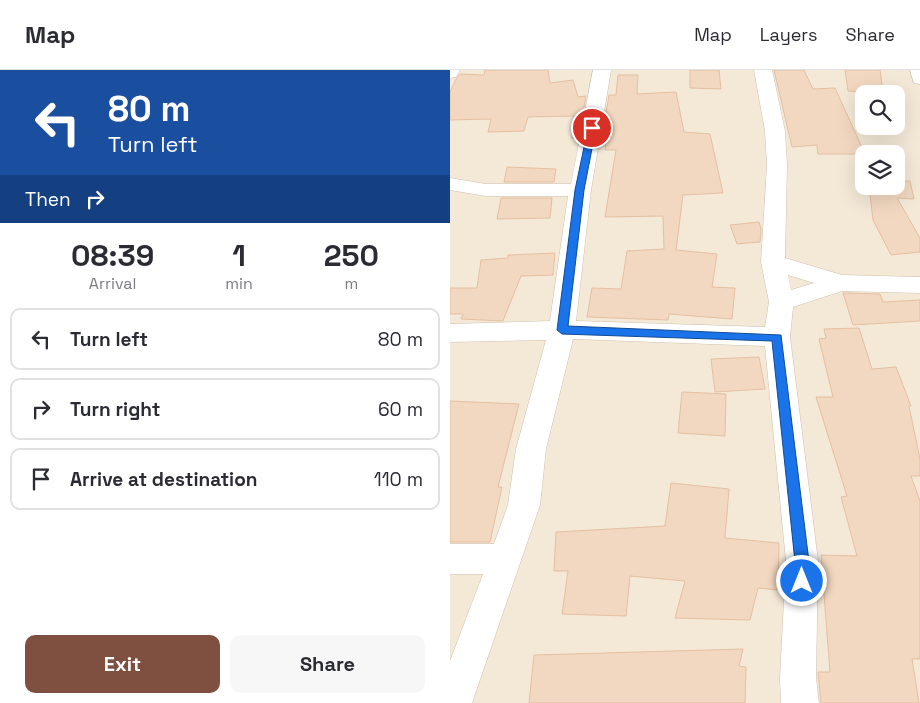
<!DOCTYPE html>
<style>
:root{--surface:#fff;--page:#f7f7f7;--text:#2b2b33;--muted:#7c7c81;--line:#e1e1e2;--accent:#7f4f40}
body{margin:0;font-family:"Space Grotesk",sans-serif;background:var(--page);color:var(--text);height:100vh;display:flex;flex-direction:column;font-size:19px;white-space:nowrap}
*{box-sizing:border-box;margin:0}
p{font-size:16px;color:var(--muted)}
.icon{flex:none;width:28px;height:28px;fill:none;stroke:currentColor;stroke-width:2;stroke-linecap:round;stroke-linejoin:round}
.map{position:relative;flex:1;overflow:hidden}
.panel{display:flex;flex-direction:column;background:var(--surface);width:450px}
.panel>*{flex:none}
.banner{background:#1a4fa0;color:#fff;overflow:hidden}
.tools{position:absolute;left:405px;top:15px;display:grid;gap:10px}
.tools a{display:grid;place-items:center;width:50px;height:50px;border-radius:10px;background:var(--surface);box-shadow:0 5px 20px #0002;font-size:25px}
.pin{position:absolute;display:grid;place-items:center;width:42px;height:42px;color:#fff;margin:-21px;border:2px solid #fff;border-radius:50%;box-shadow:0 1px 5px #0007}
.me{position:absolute;width:55px;margin:-28px;rotate:0deg;stroke-linejoin:round;filter:drop-shadow(0 0 4px #0008)}
.turn{display:flex;align-items:center;gap:18px;height:105px;padding:0 25px;font-size:22px}
.turn .icon{width:65px;height:65px;stroke-width:2.5}
.turn b{display:block;font-size:35px;line-height:42px}
.then{display:flex;align-items:center;height:48px;padding:0 25px;background:#0003;gap:10px;font-size:19px}
.eta{display:flex;justify-content:space-evenly;align-items:center;height:85px;text-align:center}
.eta b{font-size:30px;font-weight:800;line-height:35px}
.action{display:flex;gap:10px;margin-top:auto;padding:10px 25px}
.action a{flex:1;height:58px;border-radius:10px;background:var(--accent);color:#fff;font-size:20px;font-weight:800;line-height:58px;text-align:center}
.action a+a{background:var(--page);color:var(--text)}
ul{padding:0;list-style:none}
li{display:flex;align-items:center;gap:15px;height:62px;margin:0 10px 8px;padding:0 15px;border:2px solid var(--line);border-radius:10px}
li div{flex:1}
li b{display:block;font-size:19px}
li em{font-style:normal}
header{display:flex;align-items:center;gap:30px;box-sizing:border-box;height:70px;padding:0 25px;background:var(--surface);border-bottom:1px solid var(--line)}
header strong{font-size:24px}
nav{display:flex;gap:28px;margin-inline-start:auto;font-size:18px}
main{display:flex;flex:1;min-height:0}
.map>svg:first-child{display:block}
.residential{fill:#f4e9d7;fill-rule:evenodd}
.building{fill:#f2d8c0;stroke:#e5bfa1}
.lines{fill:none;stroke-linecap:round;stroke-linejoin:round}
.minor-casing{stroke:#cfbfae;stroke-width:1}
.minor{fill:#fff;fill-rule:evenodd}
.route{fill:#1a73e8;stroke:#114b97}
</style>
<header>
<strong>Map</strong>
<nav><a>Map</a><a>Layers</a><a>Share</a></nav>
</header>
<main>
<section class="panel">
<div class="banner">
<div class="turn"><svg class="icon" aria-label="left" viewBox="0 0 24 24"><path d="M17 20v-9H6M10 6l-5 5 5 5"/></svg><div><b>80 m</b>Turn left</div></div>
<div class="then">Then<svg class="icon" aria-label="right" viewBox="0 0 24 24"><path d="M7 20v-9h11M14 6l5 5-5 5"/></svg></div>
</div>
<div class="eta">
<div><b>08:39</b><p>Arrival</p></div>
<div><b>1</b><p>min</p></div>
<div><b>250</b><p>m</p></div>
</div>
<ul>
<li><svg class="icon" aria-label="left" viewBox="0 0 24 24"><path d="M17 20v-9H6M10 6l-5 5 5 5"/></svg><div><b>Turn left</b></div><em>80 m</em></li>
<li><svg class="icon" aria-label="right" viewBox="0 0 24 24"><path d="M7 20v-9h11M14 6l5 5-5 5"/></svg><div><b>Turn right</b></div><em>60 m</em></li>
<li><svg class="icon" aria-label="arrive" viewBox="0 0 24 24"><path d="M6 21V4h12l-3 4 3 4H6"/></svg><div><b>Arrive at destination</b></div><em>110 m</em></li>
</ul>
<div class="action"><a>Exit</a><a>Share</a></div>
</section>
<div class="map">
<svg width="470" height="633" viewBox="0 0 470 633">
<rect width="100%" height="100%" fill="#fcf6e9"/>
<path class="residential" d="M 0,0 L 470,0 L 470,633 L 0,633 ZM 414,24 L 446,24 L 446,56 L 414,56 ZM 414,84 L 446,84 L 446,116 L 414,116 Z"/>
<g class="building">
<polygon points="35,0 98,0 100,13 123,10 128,27 136,26 128,68 122,68 124,46 78,47 74,61 38,62 41,49 0,50 0,22 6,9 10,4 34,5"/>
<polygon points="240,0 269,0 271,19 240,18"/>
<polygon points="324,0 354,0 363,19 385,18 415,84 368,84 367,75 342,77"/>
<polygon points="395,0 430,0 433,23 398,21"/>
<polygon points="168,5 188,5 187,24 226,22 234,62 260,64 273,123 233,125 226,180 267,184 262,217 285,218 282,249 219,244 218,250 137,247 142,218 171,219 177,181 214,179 213,146 155,147 166,80 155,80 156,67 152,67 159,25 166,25"/>
<polygon points="446,96 454,111 460,111 464,129 447,128 470,168 470,182 441,185 423,150 419,116 446,116"/>
<polygon points="57,97 106,99 104,112 54,112"/>
<polygon points="51,128 102,128 100,148 47,149"/>
<polygon points="309,152 311,159 310,172 287,174 280,155"/>
<polygon points="105,183 103,205 71,206 53,251 11,249 13,244 0,244 0,218 27,218 31,190 58,188 58,185"/>
<polygon points="393,223 430,224 433,232 470,230 470,251 403,255"/>
<polygon points="409,258 422,299 446,297 461,336 459,336 470,389 470,406 461,406 470,431 470,589 462,589 469,633 371,633 368,602 380,602 371,485 407,486 391,427 397,426 366,327 383,327 369,269 376,268 374,259"/>
<polygon points="309,287 315,319 265,322 261,289"/>
<polygon points="232,322 276,324 275,366 228,363"/>
<polygon points="0,331 69,334 48,417 52,417 40,472 0,472"/>
<polygon points="221,413 279,419 275,468 329,473 328,520 308,518 300,550 225,548 235,511 180,506 176,546 112,544 118,501 104,501 106,462 215,456"/>
<polygon points="293,579 289,596 296,597 295,633 79,633 84,585"/>
</g>
<g class="lines">
<defs>
<g id="minor">
<polygon points="0,0 10,0 6,7 0,8"/>
<path d="M 143,0 L 161,0 L 141,120 L 126,251 L 315,257 L 319,232 L 311,192 L 317,95 L 315,61 L 304,0 L 322,0 L 335,61 L 337,95 L 335,188 L 392,205 L 470,207 L 470,223 L 392,221 L 343,237 L 340,267 L 368,491 L 366,608 L 369,633 L 331,633 L 330,608 L 336,491 L 315,276 L 123,269 L 96,379 L 90,435 L 22,633 L 0,633 L 0,591 L 33,504 L 0,504 L 0,474 L 44,474 L 58,435 L 66,379 L 96,270 L 0,272 L 0,254 L 100,251 L 118,126 L 36,126 L 0,120 L 0,108 L 36,114 L 121,114 ZM 338,205 L 364,213 L 341,220 Z"/>
<polygon points="460,0 470,0 470,14 464,13"/>
</g>
</defs>
<use href="#minor" class="minor-casing"/>
<use href="#minor" class="minor"/>
</g>
<polygon class="route" points="142,55 146,58 134,120 118,256 331,265 359,492 356,515 352,517 347,515 345,511 345,492 322,271 112,264 107,260 125,120 138,58"/>
</svg>
<div class="tools">
<a><svg class="icon" aria-label="search" viewBox="0 0 24 24"><circle cx="10" cy="10" r="6"/><path d="M15 15l6 6"/></svg></a>
<a><svg class="icon" aria-label="layers" viewBox="0 0 24 24"><path d="M12 4l9 5-9 5-9-5zM3 14l9 5 9-5"/></svg></a>
</div>
<div class="pin" style="left:142px;top:58px;background:#d93025"><svg class="icon" aria-label="arrive" viewBox="0 0 24 24"><path d="M6 21V4h12l-3 4 3 4H6"/></svg></div>
<svg class="me" style="left:352px;top:511px" viewBox="-20 -20 40 40"><circle r="17" fill="#1a73e8" stroke="#fff" stroke-width="3"/><path d="M0-11L8 9 0 5-8 9z" fill="#fff"/></svg>
</div>
</main>
